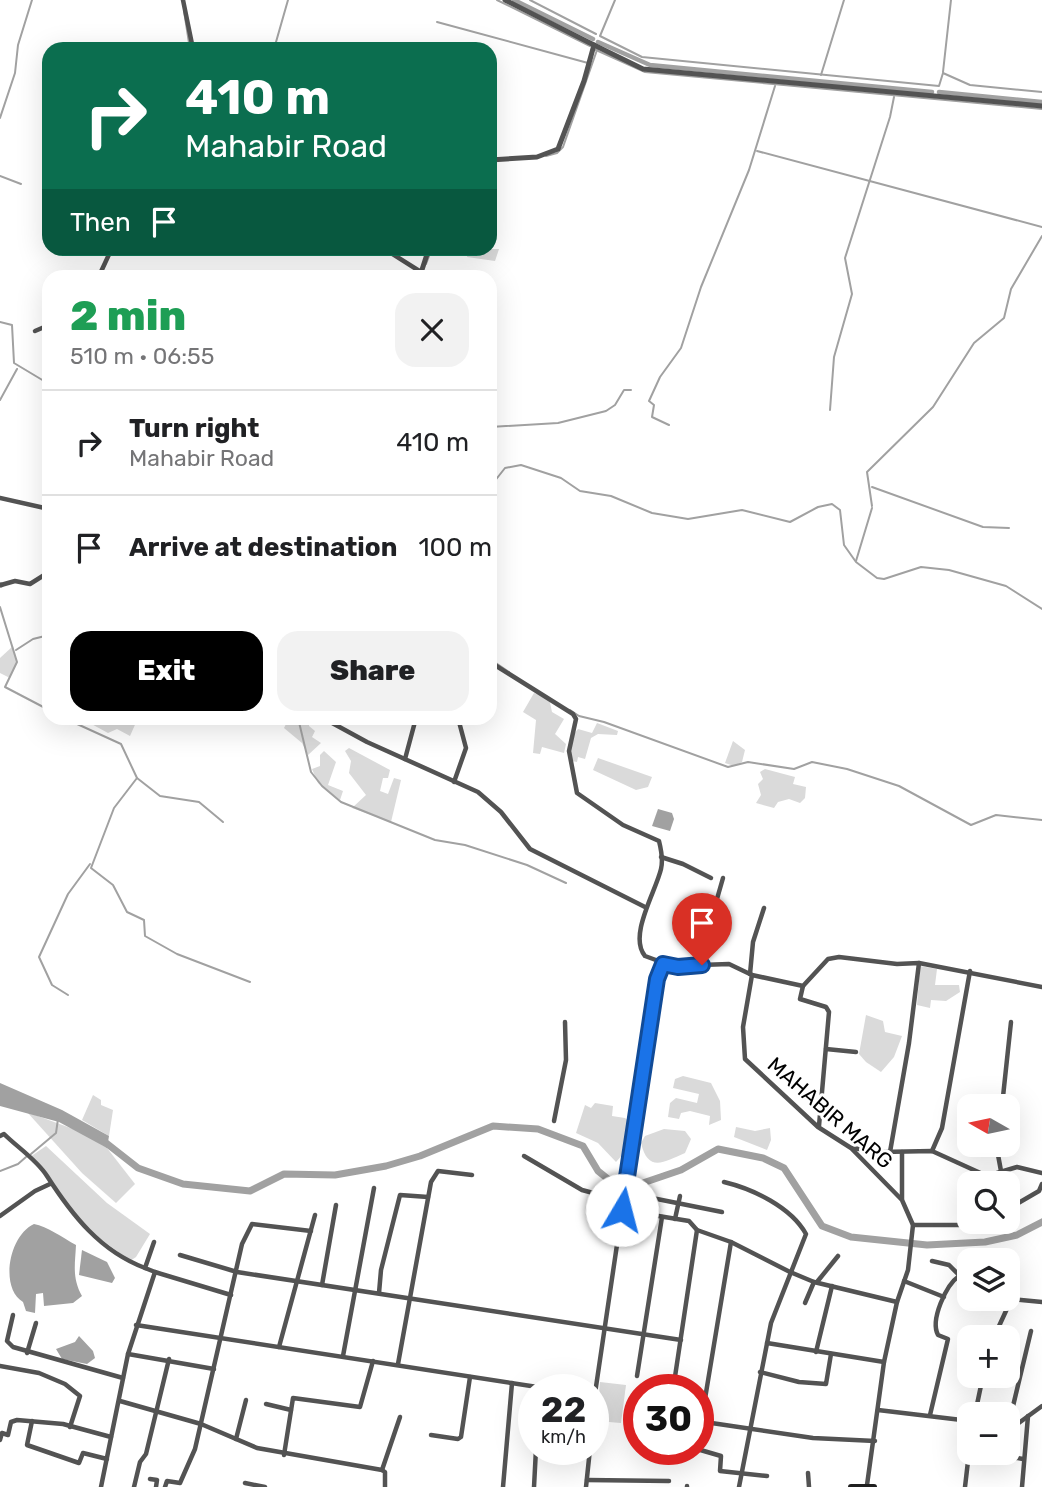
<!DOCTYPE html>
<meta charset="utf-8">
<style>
:root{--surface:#fff;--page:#f2f2f2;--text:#202124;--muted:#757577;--line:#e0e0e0;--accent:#000}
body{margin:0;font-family:Rubik,sans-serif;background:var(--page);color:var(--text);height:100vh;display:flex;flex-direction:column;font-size:26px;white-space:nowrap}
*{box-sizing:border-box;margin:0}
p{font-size:23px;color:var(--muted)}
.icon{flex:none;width:38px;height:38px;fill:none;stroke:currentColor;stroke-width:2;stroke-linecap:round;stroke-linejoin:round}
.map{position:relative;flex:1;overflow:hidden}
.side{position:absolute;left:42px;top:270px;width:455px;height:455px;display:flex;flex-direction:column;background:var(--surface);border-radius:21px;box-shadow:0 7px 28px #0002}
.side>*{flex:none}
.guide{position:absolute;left:42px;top:42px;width:455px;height:214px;border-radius:21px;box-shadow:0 7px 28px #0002;background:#0b6e4f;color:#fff;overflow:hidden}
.needle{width:46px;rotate:279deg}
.buttons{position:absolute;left:957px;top:1094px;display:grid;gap:14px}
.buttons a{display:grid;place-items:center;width:63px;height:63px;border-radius:14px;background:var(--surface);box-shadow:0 7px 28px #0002;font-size:35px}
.speed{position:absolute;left:518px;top:1374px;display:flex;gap:14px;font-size:35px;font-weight:700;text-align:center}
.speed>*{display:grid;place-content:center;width:91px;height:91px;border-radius:50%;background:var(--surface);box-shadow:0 7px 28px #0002;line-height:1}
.speed small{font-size:18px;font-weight:400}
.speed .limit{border:10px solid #d22;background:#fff;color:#111}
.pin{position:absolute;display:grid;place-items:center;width:60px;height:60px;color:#fff;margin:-72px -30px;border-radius:50% 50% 50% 0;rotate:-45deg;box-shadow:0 0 7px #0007}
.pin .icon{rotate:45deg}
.me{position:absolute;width:77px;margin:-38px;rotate:8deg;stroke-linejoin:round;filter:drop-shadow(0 0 5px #0008)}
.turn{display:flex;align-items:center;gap:24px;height:147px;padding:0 28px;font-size:32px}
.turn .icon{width:91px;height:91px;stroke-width:2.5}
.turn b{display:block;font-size:49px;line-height:60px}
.then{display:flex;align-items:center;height:66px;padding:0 28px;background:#0003;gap:14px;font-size:26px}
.round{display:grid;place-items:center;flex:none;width:74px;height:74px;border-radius:21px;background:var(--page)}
.overview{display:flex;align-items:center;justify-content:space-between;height:119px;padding:0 28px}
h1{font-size:42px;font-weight:800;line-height:52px;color:#1e9e55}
.primary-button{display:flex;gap:14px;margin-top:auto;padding:14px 28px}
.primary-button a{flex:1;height:80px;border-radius:21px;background:var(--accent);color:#fff;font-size:28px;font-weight:800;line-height:80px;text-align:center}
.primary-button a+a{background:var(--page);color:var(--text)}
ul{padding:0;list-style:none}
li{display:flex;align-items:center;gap:21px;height:105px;padding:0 28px;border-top:2px solid var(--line)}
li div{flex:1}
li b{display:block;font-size:26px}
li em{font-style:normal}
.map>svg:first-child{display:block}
.green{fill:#dadada}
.water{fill:#a1a1a1}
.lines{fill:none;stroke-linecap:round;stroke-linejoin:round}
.stream{stroke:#a1a1a1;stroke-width:2}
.canal{stroke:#a1a1a1;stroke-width:4.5}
.river{stroke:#a1a1a1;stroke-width:7}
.minor{stroke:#535353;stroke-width:4.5}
.tertiary{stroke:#535353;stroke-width:5}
.secondary{stroke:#202020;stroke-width:6}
.route-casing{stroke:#114b97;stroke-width:18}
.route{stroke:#1a73e8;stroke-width:12}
.labels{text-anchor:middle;stroke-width:6;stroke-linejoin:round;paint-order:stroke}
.street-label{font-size:21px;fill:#000;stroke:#fff}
</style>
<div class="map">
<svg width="1042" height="1487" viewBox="0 0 1042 1487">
<rect width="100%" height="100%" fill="#fff"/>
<g class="green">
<polygon points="469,249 499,249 495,261 467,257"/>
<polygon points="13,646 17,662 10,678 0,673 0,658"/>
<polygon points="534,693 549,698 552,712 564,719 555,734 566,744 564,753 542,747 540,754 533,753 536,720 523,712"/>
<polygon points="87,718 117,721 118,718 138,718 130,736 117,729 108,733 86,721"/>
<polygon points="289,718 309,718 309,726 315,731 312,737 321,743 308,755 302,743 284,728"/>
<path d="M 597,723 L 618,731 L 617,735 L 598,734 L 591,738 L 585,759 L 578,757 L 577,762 L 572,761 C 570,750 570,737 578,729 L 592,733 Z"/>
<polygon points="733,741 745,750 742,762 734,766 725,763"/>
<polygon points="349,748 390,770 388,778 383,778 380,791 388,794 394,778 401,780 391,822 352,808 366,795 349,773 351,761 345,751"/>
<polygon points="324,751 336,762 328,785 343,791 340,800 318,783 312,769 320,766 320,755"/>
<polygon points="598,758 652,777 648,787 636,790 593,770"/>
<polygon points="765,769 795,777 793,784 806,787 805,798 800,803 789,799 778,802 774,808 756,803 761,795 758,784 763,779 760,772"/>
<polygon points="920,966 937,969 935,985 959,985 960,992 946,1001 931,1000 930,1008 917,1005"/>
<polygon points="866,1015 883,1021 885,1032 902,1036 894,1057 881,1072 866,1062 859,1054"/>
<polygon points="683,1076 711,1083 720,1101 721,1120 709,1125 710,1116 690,1111 681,1113 679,1119 668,1117 670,1103 676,1098 697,1103 699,1094 673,1088 675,1079"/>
<polygon points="93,1095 101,1100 101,1105 113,1110 109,1136 82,1120"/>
<polygon points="595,1103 613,1106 612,1116 625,1118 635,1126 630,1146 616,1162 598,1143 576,1133 585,1105 591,1108"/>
<polygon points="27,1112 84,1133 107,1148 135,1184 116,1203 82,1173"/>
<polygon points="736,1127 755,1131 770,1128 771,1140 767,1150 734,1137"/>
<path d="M 664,1129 L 685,1131 L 691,1139 L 685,1153 C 664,1162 648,1173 641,1143 L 645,1136 Z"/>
<polygon points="46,1146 107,1203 150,1234 136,1257 130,1261 81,1224 30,1157"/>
<polygon points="600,1382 626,1385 621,1423 597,1421"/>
</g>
<g class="water">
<polygon points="658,809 672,813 674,819 670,831 652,826"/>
<polygon points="0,1083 62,1110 109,1136 107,1148 59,1122 0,1106"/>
<path d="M 34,1224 C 47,1226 63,1238 76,1245 C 75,1265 72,1278 82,1296 L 73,1303 L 44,1306 L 43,1293 L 36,1294 L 35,1313 L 26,1311 L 23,1302 C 0,1289 8,1236 34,1224 Z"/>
<polygon points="82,1250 107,1262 115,1278 112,1283 79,1275"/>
<polygon points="79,1336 93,1351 95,1358 87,1364 62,1359 56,1349 75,1342"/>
</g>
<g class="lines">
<g class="stream">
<polyline points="497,0 590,46"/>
<polyline points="530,0 596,34"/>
<polyline points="615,0 600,36 642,57 939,86 943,73 970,85 1042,92"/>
<polyline points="184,11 190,49"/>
<polyline points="437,22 588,63"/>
<polyline points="274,49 288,0"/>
<polyline points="596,50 645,72 1042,109"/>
<polyline points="943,72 951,0"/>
<polyline points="821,75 844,0"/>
<polyline points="0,118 15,73 18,45 32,0"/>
<polyline points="757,151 1042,227"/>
<polyline points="546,156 557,153 563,147 597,50"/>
<polyline points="0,176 21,184"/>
<polyline points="426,264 432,248"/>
<polyline points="416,276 418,274"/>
<polyline points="0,322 12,325 14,363 49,384"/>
<polyline points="0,400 17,369"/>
<polyline points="830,410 834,357 852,294 845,258 890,117 894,97"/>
<polyline points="669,425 652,417 654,405 649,401 660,377 681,348 701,287 749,170 775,86"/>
<polyline points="490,427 558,423 606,411 615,405 624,390 631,390"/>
<polyline points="490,487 505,468 521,465 561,478 580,491 611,496 652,513 688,519 742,510 790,522 818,507 832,504 840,510 844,545 856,562 877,578 884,579 921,567 949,570 1006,586 1042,609"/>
<polyline points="872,487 983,527 1009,528"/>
<polyline points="872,506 867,472 933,407 974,343 1004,318 1011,289 1042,236"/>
<polyline points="856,561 872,508"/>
<polyline points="0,607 17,662 5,687 49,710"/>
<polyline points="16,650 33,639 49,635"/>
<polyline points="490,659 509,672"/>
<polyline points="570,710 579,716 604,722 728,767 748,762 794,769 812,762 847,769 899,786 971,825 996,815 1042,820"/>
<polyline points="64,718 121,744 137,778 114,808 91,868 113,885 127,912 144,920 145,936 177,954 250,982"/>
<polyline points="298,718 311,772 322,786 341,802 435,840 465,845 527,865 566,883"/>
<polyline points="137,778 160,796 199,802 223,822"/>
<polyline points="68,995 52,985 39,957 68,894 90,864"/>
<polyline points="31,1154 56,1133 58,1119"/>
<polyline points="0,1171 18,1164 26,1157"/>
</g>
<g class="canal">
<polyline points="514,0 593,39"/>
<polyline points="598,42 650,65 932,92"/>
<polyline points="939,92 1042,102"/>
</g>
<polyline class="river" points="101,1139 138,1168 183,1184 250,1191 284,1174 335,1175 386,1166 420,1156 493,1126 538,1129 583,1146 598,1171 613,1183 631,1187 681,1170 718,1149 763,1158 784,1168 822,1226 851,1237 927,1245 985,1242 1017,1235 1042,1222"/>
<g class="minor">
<polyline points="183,0 193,49"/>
<polyline points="383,248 421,272"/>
<polyline points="99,276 112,248"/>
<polyline points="35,331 49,325"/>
<polyline points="0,498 49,509"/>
<polyline points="1,585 15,581 30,584 49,572"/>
<path d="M 490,662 L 573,714 L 576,719 L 569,751 L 577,793 L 623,825 L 659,841 C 661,849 663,861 661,869 C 656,891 628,936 645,956 L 672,966 L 729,964 L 752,975 L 803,986 L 828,959 L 839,957 L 897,964 L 919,963 L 1042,987"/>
<polyline points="323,718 367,742 478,792 501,812 530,849 645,907"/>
<polyline points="405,759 416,718"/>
<polyline points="454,782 466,748 458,718"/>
<polyline points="661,857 683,864 711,878"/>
<polyline points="698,965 723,878"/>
<polyline points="750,974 753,942 764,908"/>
<polyline points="752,975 743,1027 745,1059 818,1127 851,1148 902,1200 913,1225 908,1270 897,1302 884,1362 867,1485"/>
<polyline points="803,986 800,999 826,1007 829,1012 819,1126"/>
<polyline points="826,1049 856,1052"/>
<polyline points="1002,1106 1011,1022"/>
<polyline points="554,1121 566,1060 565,1022"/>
<path d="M 0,1136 L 4,1134 C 17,1147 37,1160 47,1176 C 72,1215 100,1251 145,1268"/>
<polyline points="996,1144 1001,1171"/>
<polyline points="852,1148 881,1152 932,1151 987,1176 1017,1167 1042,1173"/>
<polyline points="932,1151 942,1128 970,971"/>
<polyline points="890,1152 909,1043 919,963"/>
<polyline points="524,1156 582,1190 623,1201"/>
<path d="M 724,1182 C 753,1189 791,1207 806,1234 L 771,1323 L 739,1487"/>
<polyline points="652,1198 722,1212"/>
<polyline points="902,1199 902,1152"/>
<polyline points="1008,1209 1039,1191 1042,1184"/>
<polyline points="622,1210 689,1221 697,1230 731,1242 790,1272 814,1282 897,1302"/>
<polyline points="0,1216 35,1191 50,1184"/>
<polyline points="675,1219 680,1196"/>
<polyline points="913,1225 964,1225 974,1222"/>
<polyline points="180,1255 237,1272 681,1340"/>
<polyline points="932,1261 949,1265 970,1286"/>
<polyline points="155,1272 231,1295"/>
<polyline points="904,1281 944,1297"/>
<polyline points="817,1282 838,1256"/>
<polyline points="322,1285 336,1205"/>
<polyline points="379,1293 381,1270 400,1195 428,1197"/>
<polyline points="1002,1298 1042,1302"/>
<polyline points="805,1303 814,1282"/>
<polyline points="13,1315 7,1341 13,1347 123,1378"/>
<polyline points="136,1325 557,1390"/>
<polyline points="994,1337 1011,1300"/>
<polyline points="767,1343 884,1362"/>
<polyline points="279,1347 315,1215"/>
<polyline points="816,1352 832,1286"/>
<polyline points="27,1353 36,1323"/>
<polyline points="128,1354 214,1369"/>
<polyline points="343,1356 374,1188"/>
<polyline points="398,1364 431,1182 438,1171 472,1175"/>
<polyline points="0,1366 39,1373 65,1384 80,1396 70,1427"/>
<polyline points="760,1372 799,1382 826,1384 831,1354"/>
<polyline points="637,1376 662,1217"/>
<polyline points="673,1390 697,1230"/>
<polyline points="120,1401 201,1424 257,1448 382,1470 385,1472 385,1487"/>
<polyline points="266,1404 291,1410"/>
<polyline points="593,1407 651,1015 657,979 663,964"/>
<polyline points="878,1410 970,1421"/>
<polyline points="975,1414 983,1376"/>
<path d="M 930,1415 L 948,1339 L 938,1335 C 930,1320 946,1285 959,1276"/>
<polyline points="32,1421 27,1445 79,1463 83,1453 107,1459"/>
<polyline points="698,1421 813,1438 875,1441"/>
<polyline points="1008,1427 1031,1331"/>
<polyline points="1008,1427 1016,1425 1042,1406"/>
<polyline points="431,1435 458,1439 461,1437 470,1377"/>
<polyline points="236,1439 246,1400"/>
<polyline points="0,1440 2,1433 8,1435 11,1422 17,1420 63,1424 111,1437"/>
<polyline points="698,1441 731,1242"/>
<polyline points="697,1449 721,1456 720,1471 767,1476"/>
<polyline points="981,1452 1023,1459"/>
<polyline points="284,1455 293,1398 360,1407 373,1361"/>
<polyline points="382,1470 400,1417"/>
<polyline points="808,1473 809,1487"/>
<polyline points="150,1479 157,1480 156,1487"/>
<polyline points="587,1480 669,1481"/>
<polyline points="245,1483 265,1487"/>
<polyline points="687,1486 687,1487"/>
<polyline points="101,1487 128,1354 155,1272 145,1268 154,1242"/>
<polyline points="134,1487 140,1462 146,1454 169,1359"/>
<polyline points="165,1487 167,1481 180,1483 195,1449 242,1244 252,1224 311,1231"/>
<polyline points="503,1487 512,1383"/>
<polyline points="534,1487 536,1449"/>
<polyline points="586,1487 590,1449"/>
<polyline points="965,1487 970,1444"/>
<polyline points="1022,1487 1028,1416"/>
</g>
<g class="tertiary">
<polyline points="594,45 643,69 1042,106"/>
<polyline points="490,160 537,157 558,149 584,81 594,45 505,0"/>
<polyline points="420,276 429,248"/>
<polyline points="0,585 1,585"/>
</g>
<polyline class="secondary" points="851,1487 874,1487"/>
</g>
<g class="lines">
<defs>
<polyline id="route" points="622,1210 657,979 663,964 678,967 702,965"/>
</defs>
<use href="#route" class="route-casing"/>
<use href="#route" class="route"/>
</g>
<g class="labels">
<g class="street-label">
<text transform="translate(830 1113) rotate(41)" y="7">MAHABIR MARG</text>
</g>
</g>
</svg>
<div class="buttons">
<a><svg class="needle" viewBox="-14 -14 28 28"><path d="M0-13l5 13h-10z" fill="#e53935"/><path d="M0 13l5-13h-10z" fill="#757577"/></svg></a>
<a><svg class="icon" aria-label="search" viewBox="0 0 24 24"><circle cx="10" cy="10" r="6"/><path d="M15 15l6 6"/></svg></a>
<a><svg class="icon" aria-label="layers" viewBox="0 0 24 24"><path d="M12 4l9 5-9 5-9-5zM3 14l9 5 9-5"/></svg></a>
<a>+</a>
<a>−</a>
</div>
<div class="speed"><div>22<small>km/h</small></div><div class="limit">30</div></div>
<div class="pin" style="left:702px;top:965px;background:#d93025"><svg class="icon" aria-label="arrive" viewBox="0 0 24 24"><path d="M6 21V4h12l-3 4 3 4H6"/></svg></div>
<svg class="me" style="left:622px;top:1210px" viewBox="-20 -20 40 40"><circle r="19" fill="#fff"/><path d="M0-13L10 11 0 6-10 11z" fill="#1a73e8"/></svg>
<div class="guide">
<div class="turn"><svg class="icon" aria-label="right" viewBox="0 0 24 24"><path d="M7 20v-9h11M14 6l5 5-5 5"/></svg><div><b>410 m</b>Mahabir Road</div></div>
<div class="then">Then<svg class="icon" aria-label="arrive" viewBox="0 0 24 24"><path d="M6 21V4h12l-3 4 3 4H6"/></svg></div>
</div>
<section class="side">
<div class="overview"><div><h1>2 min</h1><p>510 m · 06:55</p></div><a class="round"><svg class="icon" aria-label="close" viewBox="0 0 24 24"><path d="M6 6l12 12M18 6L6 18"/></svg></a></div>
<ul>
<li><svg class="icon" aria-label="right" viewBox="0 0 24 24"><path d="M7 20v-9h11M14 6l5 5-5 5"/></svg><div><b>Turn right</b><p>Mahabir Road</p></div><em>410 m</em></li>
<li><svg class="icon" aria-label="arrive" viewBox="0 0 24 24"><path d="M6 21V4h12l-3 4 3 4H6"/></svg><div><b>Arrive at destination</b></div><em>100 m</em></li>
</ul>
<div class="primary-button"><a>Exit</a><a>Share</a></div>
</section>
</div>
